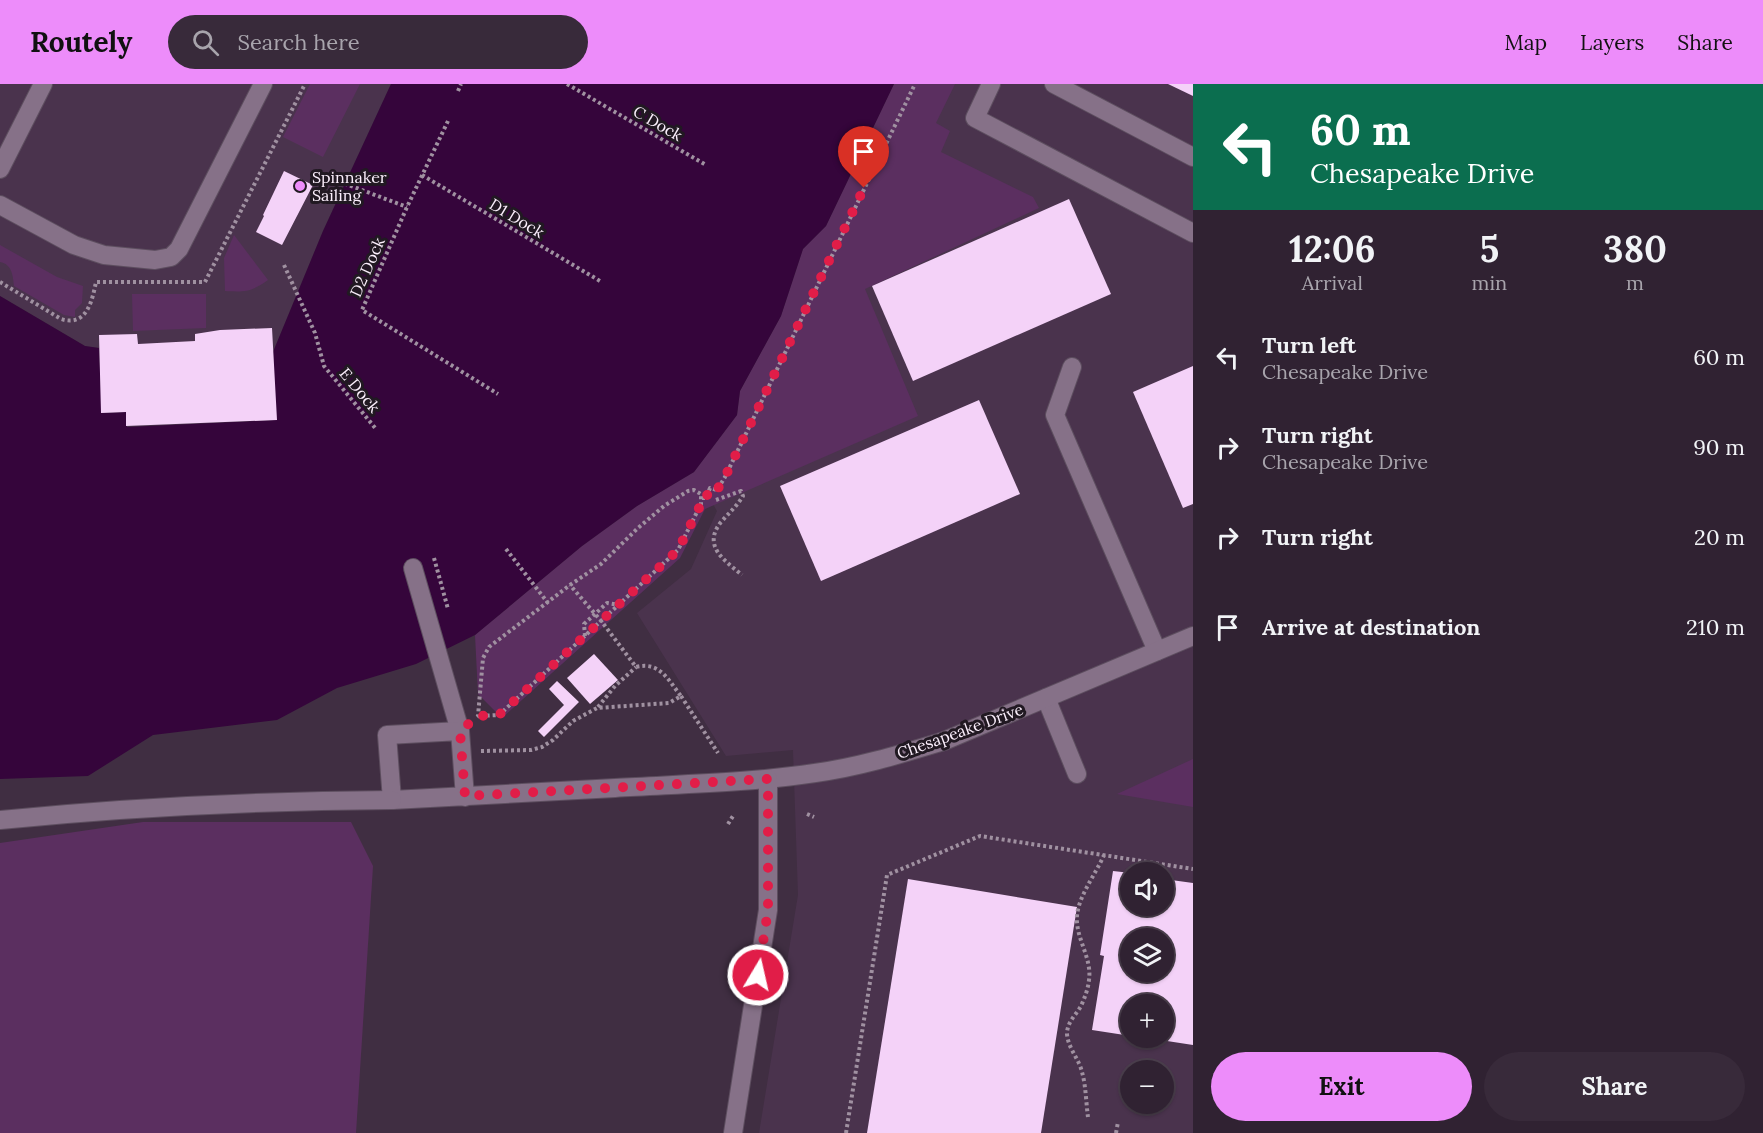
<!DOCTYPE html>
<meta charset="utf-8">
<style>
:root{--surface:#302232;--page:#382a3a;--text:#f1f3f6;--muted:#a8a4ac;--line:#4b3f4d;--accent:#ed8cfa}
body{margin:0;font-family:Lora,serif;background:var(--page);color:var(--text);height:100vh;display:flex;flex-direction:column;font-size:22px;white-space:nowrap}
*{box-sizing:border-box;margin:0}
p{font-size:20px;color:var(--muted)}
.icon{flex:none;width:33px;height:33px;fill:none;stroke:currentColor;stroke-width:2;stroke-linecap:round;stroke-linejoin:round}
.map{position:relative;flex:1;overflow:hidden}
.side{display:flex;flex-direction:column;background:var(--surface);width:570px}
.side>*{flex:none}
.top-card{background:#0b6e4f;color:#fff;overflow:hidden}
.controls{position:absolute;left:1120px;top:778px;display:grid;gap:12px}
.controls a{display:grid;place-items:center;width:54px;height:54px;border-radius:50%;background:var(--surface);box-shadow:0 2px 4px #0004,0 0 0 2px var(--line);font-size:30px}
.pin{position:absolute;display:grid;place-items:center;width:51px;height:51px;color:#fff;margin:-62px -26px;border-radius:50% 50% 50% 0;rotate:-45deg;box-shadow:0 0 6px #0007}
.pin .icon{rotate:45deg}
.me{position:absolute;width:66px;margin:-33px;rotate:9deg;stroke-linejoin:round;filter:drop-shadow(0 0 4px #0008)}
.turn{display:flex;align-items:center;gap:21px;height:126px;padding:0 18px;font-size:27px}
.turn .icon{width:78px;height:78px;stroke-width:2.5}
.turn b{display:block;font-size:42px;line-height:51px}
.eta{display:flex;justify-content:space-evenly;align-items:center;height:102px;text-align:center}
.eta b{font-size:36px;font-weight:700;line-height:42px}
.button{display:flex;gap:12px;margin-top:auto;padding:12px 18px}
.button a{flex:1;height:69px;border-radius:36px;background:var(--accent);color:#111;font-size:24px;font-weight:700;line-height:69px;text-align:center}
.button a+a{background:var(--page);color:var(--text)}
ul{padding:0;list-style:none}
li{display:flex;align-items:center;gap:18px;height:90px;padding:0 18px}
li div{flex:1}
li b{display:block;font-size:22px}
li em{font-style:normal}
header{display:flex;align-items:center;gap:36px;box-sizing:border-box;height:84px;padding:0 30px;background:var(--accent);color:#111}
header strong{font-size:28px}
nav{display:flex;gap:33px;margin-inline-start:auto;font-size:21px}
.search{width:420px;height:54px;background:var(--page);display:flex;align-items:center;gap:15px;box-sizing:border-box;padding:0 21px;border-radius:33px;color:var(--muted);font-size:22px}
main{display:flex;flex:1;min-height:0}
.map>svg:first-child{display:block}
.built{fill:#4a334d;fill-rule:evenodd}
.green{fill:#5b2f60}
.water{fill:#35053b}
.building{fill:#f4d2f8;fill-rule:evenodd}
.lines{fill:none;stroke-linecap:round;stroke-linejoin:round}
.minor-casing{stroke:#5d4e5f;stroke-width:20}
.path{stroke:#a091a1;stroke-width:4;stroke-dasharray:3 3;stroke-linecap:butt}
.minor{stroke:#867188;stroke-width:18}
.route{stroke:#e11d48;stroke-width:10;stroke-dasharray:0 18}
.poi-dot{fill:#ed8cfa;stroke:#211922;stroke-width:2}
.labels{text-anchor:middle;stroke-width:6;stroke-linejoin:round;paint-order:stroke}
.street-label{font-size:16px;fill:#fbeffc;stroke:#211922}
.poi-label{font-size:16px;fill:#fbeffc;stroke:#211922;text-anchor:start}
</style>
<header>
<strong>Routely</strong>
<div class="search"><svg class="icon" aria-label="search" viewBox="0 0 24 24"><circle cx="10" cy="10" r="6"/><path d="M15 15l6 6"/></svg>Search here</div>
<nav><a>Map</a><a>Layers</a><a>Share</a></nav>
</header>
<main>
<div class="map">
<svg width="1193" height="1049" viewBox="0 0 1193 1049">
<rect width="100%" height="100%" fill="#402e42"/>
<g class="built">
<polygon points="0,0 391,0 323,147 273,268 277,336 126,343 102,329 99,264 85,262 0,212"/>
<path d="M 894,0 L 1193,0 L 1193,1049 L 759,1049 L 798,811 L 793,666 L 726,672 L 637,529 L 691,485 L 717,427 L 694,388 L 737,331 L 740,307 L 781,232 L 803,165 L 826,142 ZM 1131,789 L 1164,789 L 1164,822 L 1131,822 ZM 1131,855 L 1164,855 L 1164,888 L 1131,888 ZM 1131,921 L 1164,921 L 1164,954 L 1131,954 ZM 1131,987 L 1164,987 L 1164,1020 L 1131,1020 Z"/>
</g>
<g class="green">
<polygon points="310,0 360,0 323,73 283,53"/>
<polygon points="894,0 955,0 936,39 950,47 941,68 1033,113 1039,124 865,205 918,332 705,425 680,474 502,634 478,610 475,551 582,462 637,422 694,388 737,331 740,307 781,232 803,165 826,142"/>
<path d="M 234,151 L 268,196 C 251,208 245,208 225,207 L 224,174 Z"/>
<path d="M 0,161 L 57,193 L 83,202 L 82,219 L 75,226 L 75,233 L 64,231 L 14,202 C 13,192 12,180 0,178 Z"/>
<polygon points="132,210 206,210 206,244 133,247"/>
<polygon points="1193,675 1193,723 1117,710"/>
<polygon points="143,738 351,738 373,782 356,1049 0,1049 0,759"/>
</g>
<polygon class="water" points="391,0 894,0 826,142 803,165 781,232 740,307 737,331 694,388 637,422 582,462 475,551 416,580 337,604 277,636 153,651 88,692 0,695 0,212 85,262 99,264 102,329 126,328 127,343 276,336 273,268 323,147"/>
<g class="building">
<polygon points="1168,0 1193,0 1193,12"/>
<polygon points="284,87 313,101 282,161 256,148 264,132 263,131"/>
<polygon points="1069,115 1111,210 913,297 872,202"/>
<polygon points="272,244 277,336 126,342 126,328 101,329 99,251 137,250 138,260 195,257 195,250 220,246"/>
<polygon points="1193,282 1193,420 1183,424 1133,308"/>
<polygon points="979,316 1020,410 821,497 780,402"/>
<polygon points="594,570 618,596 590,620 567,594"/>
<polygon points="557,597 579,618 544,653 538,647 564,621 549,605"/>
<path d="M 1113,787 L 1131,789 L 1131,822 L 1164,822 L 1164,795 L 1193,799 L 1193,961 L 1154,955 L 1154,954 L 1164,954 L 1164,921 L 1131,921 L 1131,952 L 1092,946 L 1104,872 L 1100,871 ZM 1131,855 L 1164,855 L 1164,888 L 1131,888 Z"/>
<polygon points="908,795 1077,823 1041,1049 867,1049"/>
</g>
<g class="lines">
<defs>
<g id="minor">
<polyline points="991,0 975,34 1193,149"/>
<polyline points="1054,0 1193,73"/>
<polyline points="0,85 43,0"/>
<polyline points="0,121 74,161 104,171 155,176 171,173 179,165 263,0"/>
<polyline points="1072,283 1055,331 1157,567"/>
<polyline points="413,484 460,647"/>
<polyline points="1046,614 1077,690"/>
<path d="M 465,713 L 460,647 L 387,651 L 392,716 C 466,712 540,708 615,704 C 682,700 749,699 815,689 C 859,683 901,670 944,657 L 1193,552"/>
<path d="M 0,736 C 130,723 261,717 392,716"/>
<polyline points="733,1049 768,826 768,695"/>
</g>
</defs>
<use href="#minor" class="minor-casing"/>
<g class="path">
<polyline points="567,0 706,81"/>
<polyline points="458,7 461,0"/>
<polyline points="448,37 407,123 362,226 498,310"/>
<polyline points="322,91 407,123"/>
<polyline points="422,91 600,197"/>
<polyline points="284,181 315,249 324,282 376,345"/>
<path d="M 0,198 L 61,235 C 87,243 92,217 96,198 L 205,198 L 305,0"/>
<polyline points="702,414 706,414 710,404 717,406 725,393 915,0"/>
<path d="M 716,416 L 741,407 L 743,412 C 737,422 729,429 721,438 C 702,462 724,476 742,491"/>
<polyline points="506,465 548,519"/>
<polyline points="434,474 448,525"/>
<polyline points="585,552 584,540 607,519 619,521"/>
<polyline points="681,612 718,669"/>
<polyline points="598,623 615,602 636,583"/>
<polyline points="477,633 478,632 483,574 489,563 570,501 601,480 638,444 664,422 688,407 694,406 701,410 701,420 678,466 499,631 478,632"/>
<path d="M 481,667 L 531,666 L 542,663 L 553,656 L 573,637 L 597,624 L 669,619 L 681,612 C 668,596 660,577 636,583 L 602,538 L 570,501"/>
<polyline points="807,730 814,733"/>
<polyline points="728,740 733,732"/>
<path d="M 1088,1033 C 1086,1019 1086,1002 1082,988 C 1079,975 1068,964 1067,950 C 1067,938 1076,931 1081,922 C 1085,913 1088,905 1089,896 C 1092,876 1078,857 1077,838 C 1075,816 1095,792 1104,771"/>
<polyline points="846,1049 887,791 980,752 1193,785"/>
<polyline points="1116,1049 1118,1038"/>
</g>
<use href="#minor" class="minor"/>
</g>
<g class="lines">
<polyline class="route" points="758,891 768,826 768,695 465,712 460,647 478,632 499,631 678,466 701,420 702,414 706,414 710,404 717,406 725,393 864,104"/>
</g>
<circle class="poi-dot" cx="300" cy="102" r="6"/>
<g class="labels">
<g class="street-label">
<text transform="translate(658 39) rotate(30)" y="6">C Dock</text>
<text transform="translate(517 134) rotate(31)" y="6">D1 Dock</text>
<text transform="translate(367 183) rotate(-66)" y="6">D2 Dock</text>
<text transform="translate(360 306) rotate(50)" y="6">E Dock</text>
<text transform="translate(960 647) rotate(-20)" y="6">Chesapeake Drive</text>
</g>
<g class="poi-label">
<text x="312" y="99">Spinnaker<tspan x="312" dy="18">Sailing</tspan></text>
</g>
</g>
</svg>
<div class="controls">
<a><svg class="icon" aria-label="sound" viewBox="0 0 24 24"><path d="M4 9h4l5-4v14l-5-4H4zM17 9q2 3 0 6"/></svg></a>
<a><svg class="icon" aria-label="layers" viewBox="0 0 24 24"><path d="M12 4l9 5-9 5-9-5zM3 14l9 5 9-5"/></svg></a>
<a>+</a>
<a>−</a>
</div>
<div class="pin" style="left:864px;top:104px;background:#d93025"><svg class="icon" aria-label="arrive" viewBox="0 0 24 24"><path d="M6 21V4h12l-3 4 3 4H6"/></svg></div>
<svg class="me" style="left:758px;top:891px" viewBox="-20 -20 40 40"><circle r="17" fill="#e11d48" stroke="#fff" stroke-width="3"/><path d="M0-11L8 9 0 5-8 9z" fill="#fff"/></svg>
</div>
<section class="side">
<div class="top-card">
<div class="turn"><svg class="icon" aria-label="left" viewBox="0 0 24 24"><path d="M17 20v-9H6M10 6l-5 5 5 5"/></svg><div><b>60 m</b>Chesapeake Drive</div></div>
</div>
<div class="eta">
<div><b>12:06</b><p>Arrival</p></div>
<div><b>5</b><p>min</p></div>
<div><b>380</b><p>m</p></div>
</div>
<ul>
<li><svg class="icon" aria-label="left" viewBox="0 0 24 24"><path d="M17 20v-9H6M10 6l-5 5 5 5"/></svg><div><b>Turn left</b><p>Chesapeake Drive</p></div><em>60 m</em></li>
<li><svg class="icon" aria-label="right" viewBox="0 0 24 24"><path d="M7 20v-9h11M14 6l5 5-5 5"/></svg><div><b>Turn right</b><p>Chesapeake Drive</p></div><em>90 m</em></li>
<li><svg class="icon" aria-label="right" viewBox="0 0 24 24"><path d="M7 20v-9h11M14 6l5 5-5 5"/></svg><div><b>Turn right</b></div><em>20 m</em></li>
<li><svg class="icon" aria-label="arrive" viewBox="0 0 24 24"><path d="M6 21V4h12l-3 4 3 4H6"/></svg><div><b>Arrive at destination</b></div><em>210 m</em></li>
</ul>
<div class="button"><a>Exit</a><a>Share</a></div>
</section>
</main>
